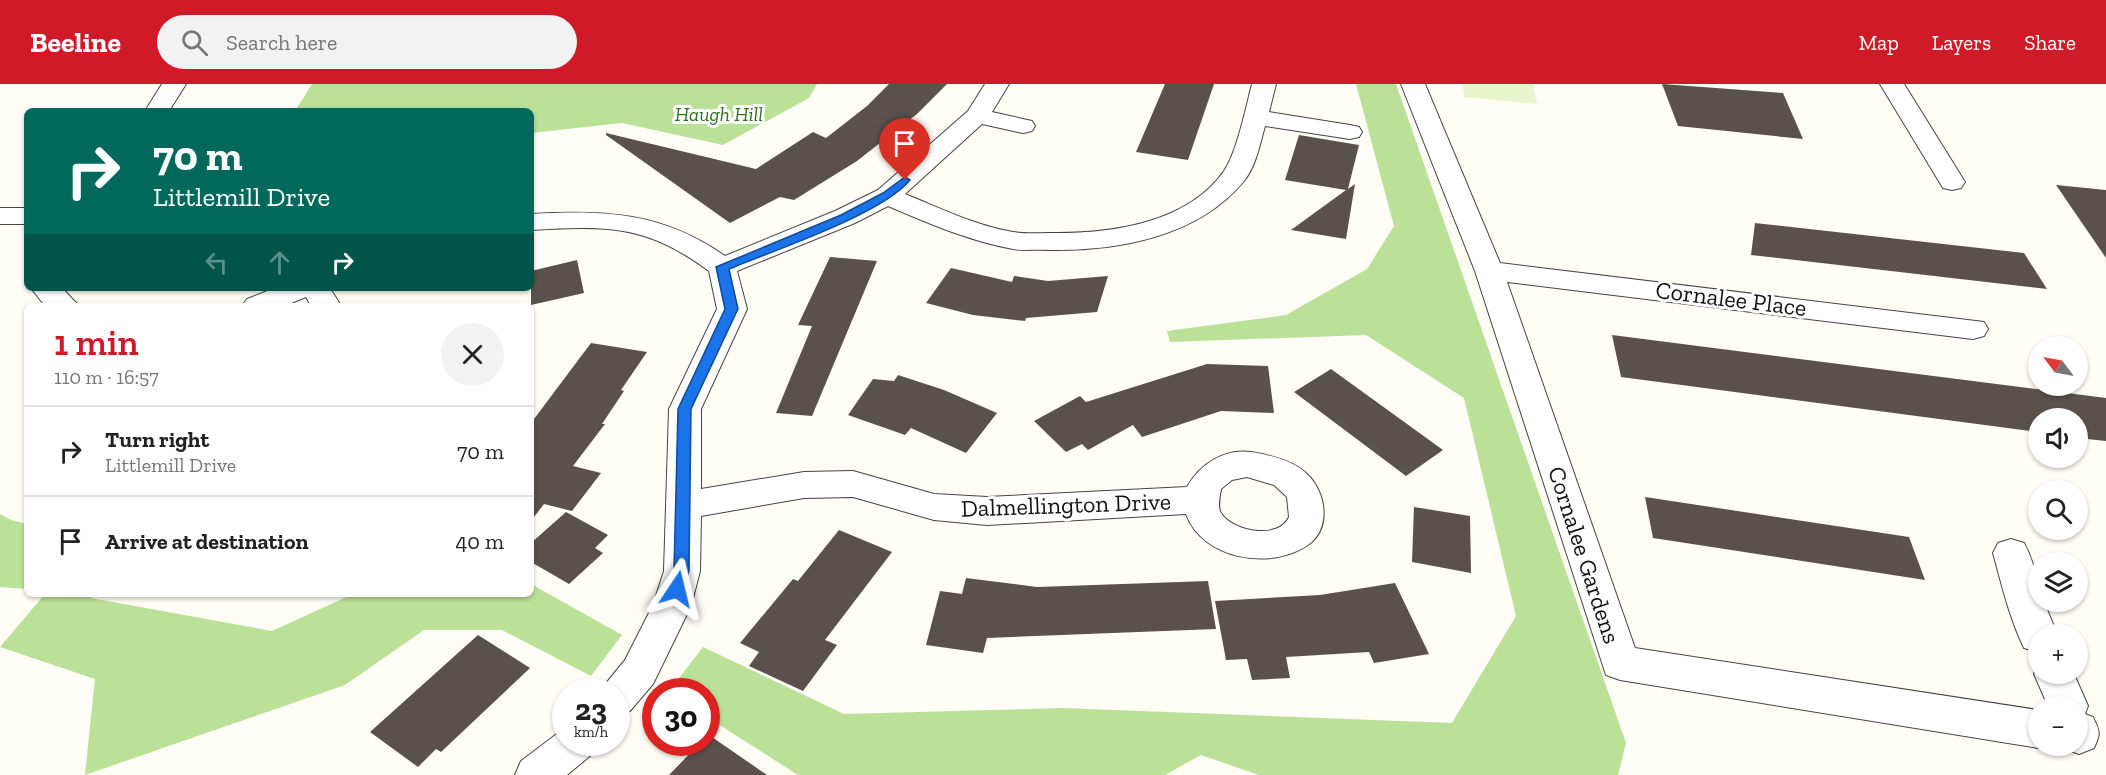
<!DOCTYPE html>
<meta charset="utf-8">
<style>
:root{--surface:#fff;--page:#f2f2f2;--text:#222;--muted:#767676;--line:#e0e0e0;--accent:#d01a28}
body{margin:0;font-family:"Zilla Slab",serif;background:var(--page);color:var(--text);height:100vh;display:flex;flex-direction:column;font-size:22px;white-space:nowrap}
*{box-sizing:border-box;margin:0}
p{font-size:20px;color:var(--muted)}
.icon{flex:none;width:33px;height:33px;fill:none;stroke:currentColor;stroke-width:2;stroke-linecap:round;stroke-linejoin:round}
.map{position:relative;flex:1;overflow:hidden}
.details{position:absolute;left:24px;top:219px;width:510px;height:294px;display:flex;flex-direction:column;background:var(--surface);border-radius:9px;box-shadow:0 2px 4px #0004}
.details>*{flex:none}
.hud{position:absolute;left:24px;top:24px;width:510px;height:183px;border-radius:9px;box-shadow:0 2px 4px #0004;background:#00695c;color:#fff;overflow:hidden}
.needle{width:39px;rotate:302deg}
.tools{position:absolute;left:2028px;top:252px;display:grid;gap:12px}
.tools a{display:grid;place-items:center;width:60px;height:60px;border-radius:50%;background:var(--surface);box-shadow:0 2px 4px #0004;font-size:30px}
.speed{position:absolute;left:552px;top:594px;display:flex;gap:12px;font-size:30px;font-weight:700;text-align:center}
.speed>*{display:grid;place-content:center;width:78px;height:78px;border-radius:50%;background:var(--surface);box-shadow:0 2px 4px #0004;line-height:1}
.speed small{font-size:15px;font-weight:400}
.speed .limit{border:9px solid #d22;background:#fff;color:#111}
.pin{position:absolute;display:grid;place-items:center;width:51px;height:51px;color:#fff;margin:-62px -26px;border-radius:50% 50% 50% 0;rotate:-45deg;box-shadow:0 0 6px #0007}
.pin .icon{rotate:45deg}
.me{position:absolute;width:66px;margin:-33px;rotate:10deg;stroke-linejoin:round;filter:drop-shadow(0 0 4px #0008)}
.turn{display:flex;align-items:center;gap:21px;height:126px;padding:0 30px;font-size:27px}
.turn .icon{width:78px;height:78px;stroke-width:2.5}
.turn b{display:block;font-size:42px;line-height:51px}
.lanes{display:flex;align-items:center;height:57px;padding:0 30px;background:#0003;justify-content:center;gap:30px;direction:ltr}
.lanes .off{opacity:.35}
.round{display:grid;place-items:center;flex:none;width:63px;height:63px;border-radius:32px;background:var(--page)}
.head{display:flex;align-items:center;justify-content:space-between;height:102px;padding:0 30px}
h1{font-size:36px;font-weight:600;line-height:45px;color:var(--accent)}
ul{padding:0;list-style:none}
li{display:flex;align-items:center;gap:18px;height:90px;padding:0 30px;border-top:2px solid var(--line)}
li div{flex:1}
li b{display:block;font-size:22px}
li em{font-style:normal}
header{display:flex;align-items:center;gap:36px;box-sizing:border-box;height:84px;padding:0 30px;background:var(--accent);color:#fff}
header strong{font-size:28px}
nav{display:flex;gap:33px;margin-inline-start:auto;font-size:21px}
.search{width:420px;height:54px;background:var(--page);display:flex;align-items:center;gap:15px;box-sizing:border-box;padding:0 21px;border-radius:33px;color:var(--muted);font-size:22px}
.map>svg:first-child{display:block}
.forest{fill:#bae197}
.pitch{fill:#e8f5cc}
.building{fill:#5b514c}
.lines{fill:none;stroke-linecap:round;stroke-linejoin:round}
.minor-casing{stroke:#444;stroke-width:2}
.minor{fill:#fff;fill-rule:evenodd}
.route{fill:#1a73e8;stroke:#114b97;stroke-width:1.5}
.labels{text-anchor:middle;stroke-width:6;stroke-linejoin:round;paint-order:stroke}
.far-park-label{font-size:20px;font-style:italic;fill:#2e7119;stroke:#fff}
.street-label{font-size:24px;fill:#111;stroke:#fff}
</style>
<header>
<strong>Beeline</strong>
<div class="search"><svg class="icon" aria-label="search" viewBox="0 0 24 24"><circle cx="10" cy="10" r="6"/><path d="M15 15l6 6"/></svg>Search here</div>
<nav><a>Map</a><a>Layers</a><a>Share</a></nav>
</header>
<div class="map">
<svg width="2106" height="691" viewBox="0 0 2106 691">
<rect width="100%" height="100%" fill="#fffdf5"/>
<g class="forest">
<polygon points="312,0 817,0 809,14 723,61 622,39 531,49 531,27 295,27"/>
<polygon points="1356,0 1396,0 1626,659 1618,691 1259,691 1201,671 1165,691 798,691 707,633 706,608 669,607 703,563 844,630 1063,624 1452,639 1516,532 1464,314 1366,251 1170,258 1167,247 1286,231 1367,185 1394,142"/>
<polygon points="0,430 11,436 27,440 27,505 0,503"/>
<polygon points="531,500 622,551 591,592 502,546 424,546 345,601 85,691 95,595 0,563 45,510 95,510 91,514 272,547 353,510 531,510"/>
</g>
<polygon class="pitch" points="1463,0 1533,0 1537,20 1464,13"/>
<g class="building">
<polygon points="889,0 947,0 917,30 857,77 794,116 780,113 730,139 606,51 606,49 756,85 813,48 826,54 867,22"/>
<polygon points="1165,0 1214,0 1188,76 1136,68"/>
<polygon points="1662,0 1783,9 1803,55 1678,42"/>
<polygon points="1299,51 1359,61 1348,105 1355,100 1346,155 1291,146 1346,106 1285,96"/>
<polygon points="2056,101 2106,106 2106,174"/>
<polygon points="1755,139 2024,169 2047,205 1751,171"/>
<polygon points="830,173 877,177 812,332 776,329 812,242 798,241"/>
<polygon points="577,176 584,209 531,221 531,187"/>
<polygon points="951,184 1012,198 1014,192 1048,197 1108,192 1097,228 1026,234 1025,237 973,231 926,219"/>
<polygon points="1612,251 2106,314 2106,357 2078,354 2078,334 2038,334 2038,348 1621,293"/>
<polygon points="591,259 647,268 621,306 624,307 602,340 605,340 573,382 601,389 572,427 544,420 531,437 531,339"/>
<polygon points="1207,280 1268,282 1274,329 1221,327 1142,353 1133,341 1088,366 1082,360 1066,368 1034,337 1080,312 1086,318"/>
<polygon points="1331,285 1443,366 1406,392 1294,308"/>
<polygon points="898,291 944,306 997,329 966,369 911,344 905,351 848,331 873,295 894,297"/>
<polygon points="1645,413 1909,453 1925,496 1653,454"/>
<polygon points="1414,423 1470,432 1471,489 1412,478"/>
<polygon points="566,428 608,451 595,464 603,469 569,500 531,478 531,459"/>
<polygon points="839,446 892,468 825,556 837,561 803,607 749,582 759,568 740,559 793,495 798,497"/>
<polygon points="966,494 1037,503 1208,497 1216,545 987,554 983,569 926,561 940,507 962,510"/>
<polygon points="1395,499 1429,570 1374,579 1369,568 1286,573 1290,594 1252,596 1247,575 1226,576 1215,517 1320,511"/>
<polygon points="478,551 530,584 441,668 436,665 418,683 370,648"/>
<polygon points="709,651 767,691 669,691 701,658 706,658"/>
</g>
<g class="lines">
<defs>
<g id="minor">
<polygon points="162,0 186,0 169,27 145,27"/>
<path d="M 985,0 L 1009,0 L 992,28 L 1032,37 L 1035,42 L 1032,47 L 1023,49 L 982,40 L 905,110 C 940,124 976,142 1013,148 C 1025,150 1037,149 1049,149 C 1109,150 1187,140 1224,87 C 1237,68 1246,23 1252,0 L 1276,0 L 1269,28 L 1350,41 L 1359,43 L 1362,48 L 1359,53 L 1350,55 L 1265,42 C 1260,60 1256,82 1244,97 C 1198,153 1118,167 1049,166 C 1037,165 1024,167 1013,165 C 969,157 928,139 888,122 L 855,139 L 737,187 L 747,225 L 701,325 L 701,405 L 804,388 L 853,387 L 934,410 L 987,413 L 1187,403 C 1199,381 1224,364 1251,368 C 1269,371 1292,376 1306,389 C 1326,407 1332,444 1308,461 C 1270,487 1202,475 1186,430 L 987,441 L 934,436 L 853,413 L 804,414 L 701,432 L 700,487 L 691,522 L 653,600 L 630,627 L 616,632 L 616,608 L 599,608 L 625,576 L 653,521 L 664,487 L 669,325 L 717,225 L 709,187 C 645,140 607,142 531,146 L 531,130 C 605,126 662,128 725,172 L 835,127 L 878,106 L 968,27 ZM 1247,393 L 1274,401 L 1287,413 L 1289,433 C 1279,456 1233,448 1221,429 C 1217,423 1220,412 1221,405 L 1232,396 Z"/>
<polygon points="1401,0 1425,0 1500,179 1984,238 1988,245 1984,252 1973,255 1507,198 1635,564 2038,626 2038,662 2043,662 2038,664 1620,596 1606,591 1475,187"/>
<polygon points="1880,0 1904,0 1965,98 1961,104 1952,106 1943,104"/>
<rect x="0" y="124" width="27" height="16"/>
<polygon points="31,204 62,204 79,222 45,222"/>
<polygon points="275,204 330,204 341,222 311,222 306,213 284,222 242,222 247,215"/>
<path d="M 2011,455 L 2024,459 C 2034,477 2038,497 2038,518 L 2044,518 L 2057,550 L 2038,550 L 2038,568 L 2024,564 C 2009,533 2002,501 1993,469 L 1998,459 Z"/>
<path d="M 2038,581 L 2038,590 L 2074,590 L 2088,622 L 2085,630 L 2093,633 C 2100,648 2101,649 2094,664 L 2079,670 L 2063,664 L 2062,662 L 2078,662 L 2078,622 L 2048,622 L 2034,590 Z"/>
<polygon points="566,643 566,658 597,658 591,671 567,691 515,691 521,677"/>
</g>
</defs>
<use href="#minor" class="minor-casing"/>
<use href="#minor" class="minor"/>
</g>
<path class="route" d="M 905,93 L 910,96 C 881,131 774,166 729,185 L 738,225 L 691,325 L 689,487 L 682,509 L 677,511 L 671,509 L 669,505 L 674,487 L 678,325 L 725,225 L 716,183 L 841,131 L 883,109 Z"/>
<g class="labels">
<g class="far-park-label">
<text x="719" y="37">Haugh Hill</text>
</g>
<g class="street-label">
<text transform="translate(1731 215) rotate(7)" y="8">Cornalee Place</text>
<text transform="translate(1066 421) rotate(-2)" y="8">Dalmellington Drive</text>
<text transform="translate(1584 471) rotate(72)" y="8">Cornalee Gardens</text>
</g>
</g>
</svg>
<div class="tools">
<a><svg class="needle" viewBox="-14 -14 28 28"><path d="M0-13l5 13h-10z" fill="#e53935"/><path d="M0 13l5-13h-10z" fill="#767676"/></svg></a>
<a><svg class="icon" aria-label="sound" viewBox="0 0 24 24"><path d="M4 9h4l5-4v14l-5-4H4zM17 9q2 3 0 6"/></svg></a>
<a><svg class="icon" aria-label="search" viewBox="0 0 24 24"><circle cx="10" cy="10" r="6"/><path d="M15 15l6 6"/></svg></a>
<a><svg class="icon" aria-label="layers" viewBox="0 0 24 24"><path d="M12 4l9 5-9 5-9-5zM3 14l9 5 9-5"/></svg></a>
<a>+</a>
<a>−</a>
</div>
<div class="speed"><div>23<small>km/h</small></div><div class="limit">30</div></div>
<div class="pin" style="left:905px;top:96px;background:#d93025"><svg class="icon" aria-label="arrive" viewBox="0 0 24 24"><path d="M6 21V4h12l-3 4 3 4H6"/></svg></div>
<svg class="me" style="left:677px;top:505px" viewBox="-20 -20 40 40"><path d="M0-17L14 15 0 8-14 15z" fill="#1a73e8" stroke="#fff" stroke-width="4"/></svg>
<div class="hud">
<div class="turn"><svg class="icon" aria-label="right" viewBox="0 0 24 24"><path d="M7 20v-9h11M14 6l5 5-5 5"/></svg><div><b>70 m</b>Littlemill Drive</div></div>
<div class="lanes"><svg class="icon off" aria-label="left" viewBox="0 0 24 24"><path d="M17 20v-9H6M10 6l-5 5 5 5"/></svg><svg class="icon off" aria-label="ahead" viewBox="0 0 24 24"><path d="M12 20V5M6 11l6-6 6 6"/></svg><svg class="icon" aria-label="right" viewBox="0 0 24 24"><path d="M7 20v-9h11M14 6l5 5-5 5"/></svg></div>
</div>
<section class="details">
<div class="head"><div><h1>1 min</h1><p>110 m · 16:57</p></div><a class="round"><svg class="icon" aria-label="close" viewBox="0 0 24 24"><path d="M6 6l12 12M18 6L6 18"/></svg></a></div>
<ul>
<li><svg class="icon" aria-label="right" viewBox="0 0 24 24"><path d="M7 20v-9h11M14 6l5 5-5 5"/></svg><div><b>Turn right</b><p>Littlemill Drive</p></div><em>70 m</em></li>
<li><svg class="icon" aria-label="arrive" viewBox="0 0 24 24"><path d="M6 21V4h12l-3 4 3 4H6"/></svg><div><b>Arrive at destination</b></div><em>40 m</em></li>
</ul>
</section>
</div>
